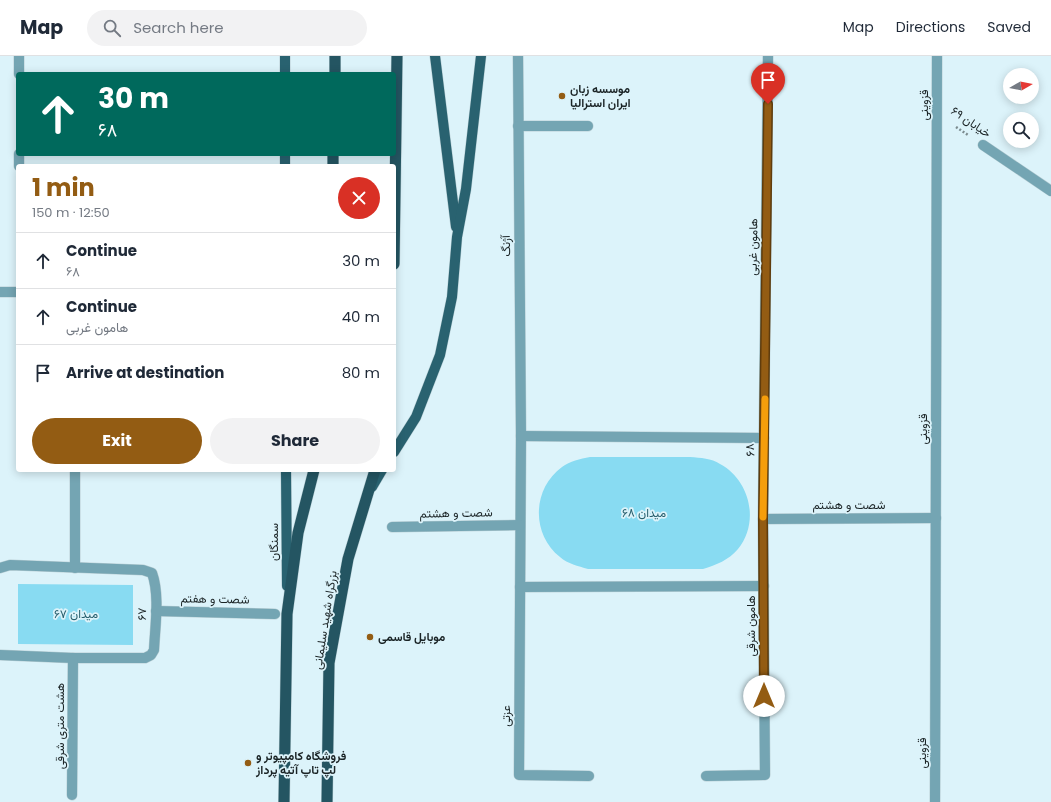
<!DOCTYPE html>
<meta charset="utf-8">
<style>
:root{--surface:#fff;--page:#f2f2f3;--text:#1f2937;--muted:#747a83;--line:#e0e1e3;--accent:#935c13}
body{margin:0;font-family:Poppins,Vazirmatn,sans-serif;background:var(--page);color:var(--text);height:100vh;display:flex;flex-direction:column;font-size:15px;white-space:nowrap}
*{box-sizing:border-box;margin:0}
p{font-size:13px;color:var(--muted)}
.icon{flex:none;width:22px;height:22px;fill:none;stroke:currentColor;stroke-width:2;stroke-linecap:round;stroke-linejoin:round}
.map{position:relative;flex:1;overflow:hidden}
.side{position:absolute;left:16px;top:108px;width:380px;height:308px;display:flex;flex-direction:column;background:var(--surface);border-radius:4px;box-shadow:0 2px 10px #0003}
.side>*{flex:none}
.top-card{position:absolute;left:16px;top:16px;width:380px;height:84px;border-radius:4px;box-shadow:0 2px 10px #0003;background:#00695c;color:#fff;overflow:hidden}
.needle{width:26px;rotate:81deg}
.tools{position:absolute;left:1003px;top:12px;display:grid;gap:8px}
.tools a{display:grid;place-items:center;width:36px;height:36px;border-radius:50%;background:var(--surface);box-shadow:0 2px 10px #0003;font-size:20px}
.pin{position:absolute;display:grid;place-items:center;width:34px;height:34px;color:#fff;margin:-41px -17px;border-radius:50% 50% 50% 0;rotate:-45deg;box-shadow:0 0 4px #0007}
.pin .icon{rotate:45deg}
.me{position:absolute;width:44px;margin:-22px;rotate:0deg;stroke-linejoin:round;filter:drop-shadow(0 0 3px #0008)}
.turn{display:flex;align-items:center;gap:14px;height:84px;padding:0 16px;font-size:18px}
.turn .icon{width:52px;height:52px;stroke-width:2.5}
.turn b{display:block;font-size:28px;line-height:34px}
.round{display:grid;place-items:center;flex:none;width:42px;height:42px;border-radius:21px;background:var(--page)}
.summary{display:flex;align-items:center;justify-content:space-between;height:68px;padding:0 16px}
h1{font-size:24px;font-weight:700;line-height:30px;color:var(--accent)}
.button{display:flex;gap:8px;margin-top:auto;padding:8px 16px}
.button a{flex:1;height:46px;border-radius:24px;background:var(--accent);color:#fff;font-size:16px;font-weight:700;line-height:46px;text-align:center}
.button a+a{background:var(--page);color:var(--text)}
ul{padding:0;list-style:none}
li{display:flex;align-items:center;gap:12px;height:56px;padding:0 16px;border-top:1px solid var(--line)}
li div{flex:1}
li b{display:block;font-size:15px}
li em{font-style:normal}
header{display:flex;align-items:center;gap:24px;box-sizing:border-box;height:56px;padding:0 20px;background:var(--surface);border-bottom:1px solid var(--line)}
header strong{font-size:19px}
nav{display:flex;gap:22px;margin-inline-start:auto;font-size:14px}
.search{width:280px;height:36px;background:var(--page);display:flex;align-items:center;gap:10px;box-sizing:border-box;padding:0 14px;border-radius:22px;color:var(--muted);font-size:15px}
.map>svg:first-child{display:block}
.green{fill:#88dbf2}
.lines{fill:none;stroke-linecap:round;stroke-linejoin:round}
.minor-casing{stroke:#b9ced4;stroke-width:11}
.primary-casing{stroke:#b9ced4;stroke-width:11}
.trunk-casing{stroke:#b9ced4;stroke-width:12}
.path{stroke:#7b8b8f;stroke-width:2.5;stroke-dasharray:2 2;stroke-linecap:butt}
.minor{stroke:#74a5b3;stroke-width:10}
.primary{stroke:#296270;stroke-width:10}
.trunk{stroke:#245562;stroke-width:11}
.route-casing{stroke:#603c0c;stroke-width:10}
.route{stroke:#935c13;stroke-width:7}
.slow{stroke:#f59e0b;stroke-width:7}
.poi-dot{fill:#935c13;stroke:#dcf3fa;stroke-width:1.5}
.labels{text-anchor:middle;stroke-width:3.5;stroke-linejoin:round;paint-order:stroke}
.poi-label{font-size:12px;font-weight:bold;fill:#1a2325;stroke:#dcf3fa;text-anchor:start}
.street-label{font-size:12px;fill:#1a2325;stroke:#dcf3fa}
.park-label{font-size:12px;fill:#275e6c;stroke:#dcf3fa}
</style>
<header>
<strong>Map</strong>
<div class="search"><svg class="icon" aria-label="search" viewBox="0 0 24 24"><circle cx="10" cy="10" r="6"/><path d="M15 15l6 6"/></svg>Search here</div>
<nav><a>Map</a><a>Directions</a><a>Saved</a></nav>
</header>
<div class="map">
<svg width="1051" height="746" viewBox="0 0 1051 746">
<rect width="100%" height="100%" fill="#dcf3fa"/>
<g class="green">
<path d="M 590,401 L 690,401 C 701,402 711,402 720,408 C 750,424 760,466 738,493 C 729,504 716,509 703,513 L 588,513 C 578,510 568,508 560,501 C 531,478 532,433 562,411 C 570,405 580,403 590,401 Z"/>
<polygon points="18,528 133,529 133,589 18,588"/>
</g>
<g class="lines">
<defs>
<g id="minor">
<polyline points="19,0 19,18"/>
<polyline points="518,0 521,380 519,719 589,720"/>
<polyline points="518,70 588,70"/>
<polyline points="983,89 1051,135"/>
<polyline points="19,98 19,110"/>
<polyline points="0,236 18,236"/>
<polyline points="521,380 764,382"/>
<polyline points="763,463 936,462"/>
<polyline points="392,471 520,469"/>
<path d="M 0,512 L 10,509 L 143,514 L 152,517 C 160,539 155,571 154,594 L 151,599 L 145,602 L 73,602 L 0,599"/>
<polyline points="75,512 75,414"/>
<polyline points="520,531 764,530"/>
<polyline points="156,555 275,558"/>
<polyline points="706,720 765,719 763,463 768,0"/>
<polyline points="72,739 73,602"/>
<polyline points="935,746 937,0"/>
</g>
<g id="primary">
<polyline points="285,0 285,18"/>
<polyline points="435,0 456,171"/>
<polyline points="285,98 285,110"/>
<polyline points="394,396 416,361 440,299 452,241 457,181 466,133 481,0"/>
<polyline points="286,414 287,530"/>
<polyline points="372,431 382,414"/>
</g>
<g id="trunk">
<polyline points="335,18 335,0"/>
<polyline points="333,110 333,98"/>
<polyline points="394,208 397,0"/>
<polyline points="284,746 287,558 298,477 314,414"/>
<polyline points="327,746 329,607 348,503 375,414"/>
</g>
</defs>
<use href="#minor" class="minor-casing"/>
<use href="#primary" class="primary-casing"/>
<use href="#trunk" class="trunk-casing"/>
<polyline class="path" points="956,71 968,79"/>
<use href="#minor" class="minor"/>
<use href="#primary" class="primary"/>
<use href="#trunk" class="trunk"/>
</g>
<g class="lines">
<defs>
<polyline id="route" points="764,640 763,463 768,48"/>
</defs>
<use href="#route" class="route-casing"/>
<use href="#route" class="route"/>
<polyline class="slow" points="763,461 765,343"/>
</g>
<g class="poi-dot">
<circle cx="562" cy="40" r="4"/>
<circle cx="370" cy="581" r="4"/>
<circle cx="248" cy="707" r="4"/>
</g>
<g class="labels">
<g class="poi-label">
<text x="570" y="37">موسسه زبان<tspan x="570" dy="14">ایران استرالیا</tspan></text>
<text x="378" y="585">موبایل قاسمی</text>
<text x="256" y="704">فروشگاه کامپیوتر و<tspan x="256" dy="14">لپ تاپ آتیه پرداز</tspan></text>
</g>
<g class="street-label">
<text transform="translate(924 49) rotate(-90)" y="4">قزوینی</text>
<text transform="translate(971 66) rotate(34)" y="4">خیابان ۶۹</text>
<text transform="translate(506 190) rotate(-91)" y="4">آژنگ</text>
<text transform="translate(753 191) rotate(-89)" y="4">هامون غربی</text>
<text transform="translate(923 373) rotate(-90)" y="4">قزوینی</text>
<text transform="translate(750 394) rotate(-94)" y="4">۶۸</text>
<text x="849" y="453">شصت و هشتم</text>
<text transform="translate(456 457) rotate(-1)" y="4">شصت و هشتم</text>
<text transform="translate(274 486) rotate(-90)" y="4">سمنگان</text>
<text transform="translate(215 543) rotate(1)" y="4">شصت و هفتم</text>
<text transform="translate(142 558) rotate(-89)" y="4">۶۷</text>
<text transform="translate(325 564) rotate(-81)" y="4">بزرگراه شهید سلیمانی</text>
<text transform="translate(751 570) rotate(-90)" y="4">هامون شرقی</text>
<text transform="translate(506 660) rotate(-89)" y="4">عزتی</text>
<text transform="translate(60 670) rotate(-90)" y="4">هشت متری شرقی</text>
<text transform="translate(922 697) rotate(-90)" y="4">قزوینی</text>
</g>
<g class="park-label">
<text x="644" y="461">میدان ۶۸</text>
<text x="76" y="562">میدان ۶۷</text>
</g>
</g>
</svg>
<div class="tools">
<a><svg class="needle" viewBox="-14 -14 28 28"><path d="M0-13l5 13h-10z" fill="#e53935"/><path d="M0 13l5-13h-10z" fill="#747a83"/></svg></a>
<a><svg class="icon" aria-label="search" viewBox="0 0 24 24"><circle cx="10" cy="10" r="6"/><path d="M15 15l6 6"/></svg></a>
</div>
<div class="pin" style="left:768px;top:48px;background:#d93025"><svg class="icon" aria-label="arrive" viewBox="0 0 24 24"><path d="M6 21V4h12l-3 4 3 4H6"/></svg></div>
<svg class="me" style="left:764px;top:640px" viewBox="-20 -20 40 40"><circle r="19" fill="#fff"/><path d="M0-13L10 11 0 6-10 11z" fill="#935c13"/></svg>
<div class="top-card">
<div class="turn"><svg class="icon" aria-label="ahead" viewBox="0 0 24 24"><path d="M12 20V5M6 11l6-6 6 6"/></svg><div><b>30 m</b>۶۸</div></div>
</div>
<section class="side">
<div class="summary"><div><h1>1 min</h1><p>150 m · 12:50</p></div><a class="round" style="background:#d93025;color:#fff"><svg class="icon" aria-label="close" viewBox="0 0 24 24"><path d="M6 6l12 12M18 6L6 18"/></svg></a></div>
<ul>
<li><svg class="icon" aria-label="ahead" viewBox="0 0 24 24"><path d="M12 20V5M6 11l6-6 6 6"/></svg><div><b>Continue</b><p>۶۸</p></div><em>30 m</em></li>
<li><svg class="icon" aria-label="ahead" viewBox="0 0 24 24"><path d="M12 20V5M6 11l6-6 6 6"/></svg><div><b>Continue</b><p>هامون غربی</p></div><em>40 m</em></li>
<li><svg class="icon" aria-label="arrive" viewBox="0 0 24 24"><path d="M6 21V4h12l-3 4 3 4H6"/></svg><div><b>Arrive at destination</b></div><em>80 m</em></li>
</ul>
<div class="button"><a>Exit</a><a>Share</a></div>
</section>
</div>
